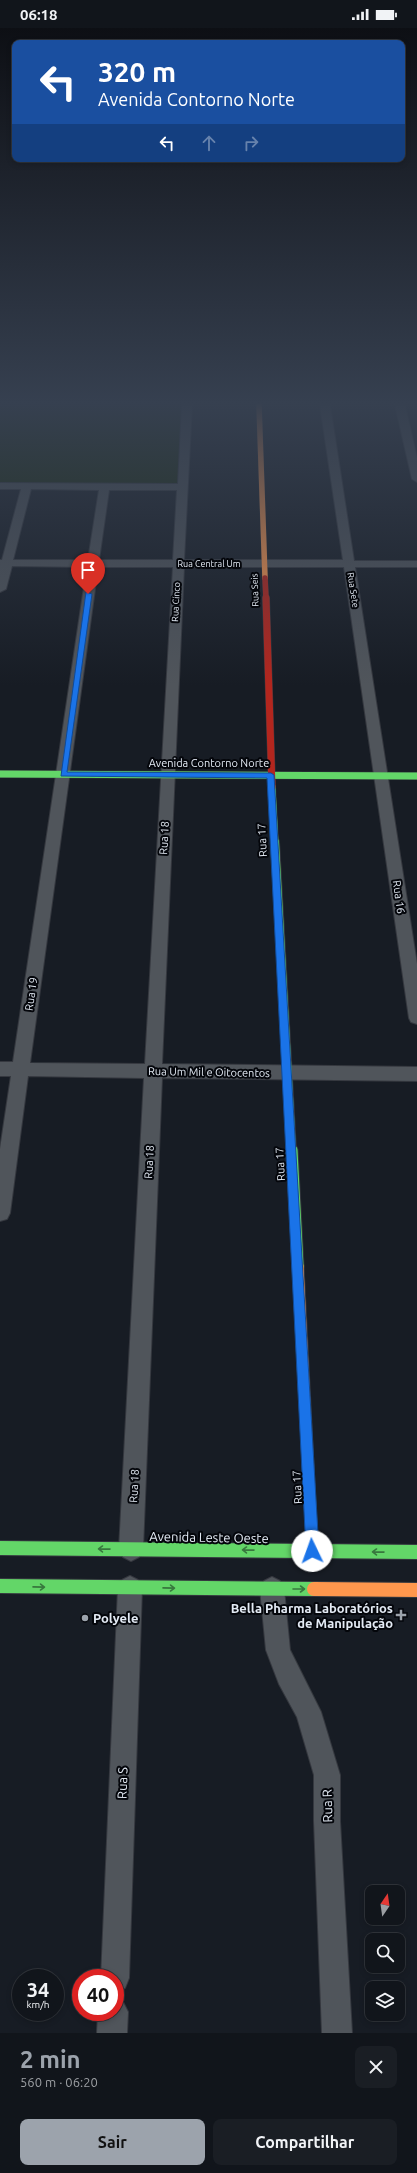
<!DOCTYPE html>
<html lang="pt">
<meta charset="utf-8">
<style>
:root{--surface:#11151b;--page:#1a1e24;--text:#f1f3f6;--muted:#9c9fa3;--line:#30343a;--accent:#9ca3ac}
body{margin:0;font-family:Ubuntu,sans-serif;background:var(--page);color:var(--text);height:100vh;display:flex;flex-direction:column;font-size:15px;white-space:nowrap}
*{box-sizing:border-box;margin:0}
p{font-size:13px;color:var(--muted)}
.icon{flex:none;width:22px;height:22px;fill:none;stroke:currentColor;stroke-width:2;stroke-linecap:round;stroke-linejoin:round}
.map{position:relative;height:2005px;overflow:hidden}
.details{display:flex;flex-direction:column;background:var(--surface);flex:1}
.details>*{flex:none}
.guide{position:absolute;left:12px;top:12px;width:393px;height:122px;border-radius:8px;box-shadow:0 2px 6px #0003,0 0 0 1px var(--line);background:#1a4fa0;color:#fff;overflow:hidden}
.needle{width:26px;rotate:13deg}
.fabs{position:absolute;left:365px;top:1857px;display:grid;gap:8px}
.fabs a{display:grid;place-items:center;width:40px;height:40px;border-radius:8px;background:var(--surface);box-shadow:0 2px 6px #0003,0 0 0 1px var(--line);font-size:20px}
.speed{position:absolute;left:12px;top:1941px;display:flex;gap:8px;font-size:20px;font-weight:700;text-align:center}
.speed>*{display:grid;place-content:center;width:52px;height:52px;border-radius:50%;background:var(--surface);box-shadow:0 2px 6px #0003,0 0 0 1px var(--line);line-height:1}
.speed small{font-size:10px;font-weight:400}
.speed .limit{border:6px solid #d22;background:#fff;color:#111}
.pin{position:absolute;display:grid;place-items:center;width:34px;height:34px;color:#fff;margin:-41px -17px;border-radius:50% 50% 50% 0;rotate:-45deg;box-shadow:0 0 4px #0007}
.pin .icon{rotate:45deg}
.me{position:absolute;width:44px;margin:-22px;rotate:357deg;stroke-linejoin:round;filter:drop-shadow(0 0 3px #0008)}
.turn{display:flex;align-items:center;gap:14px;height:84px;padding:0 20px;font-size:18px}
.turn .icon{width:52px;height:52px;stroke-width:2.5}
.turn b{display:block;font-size:28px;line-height:34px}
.lanes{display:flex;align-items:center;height:38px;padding:0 20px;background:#0003;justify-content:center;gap:20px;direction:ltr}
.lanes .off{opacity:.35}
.round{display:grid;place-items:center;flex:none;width:42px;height:42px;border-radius:8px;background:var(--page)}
.headline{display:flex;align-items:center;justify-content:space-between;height:68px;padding:0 20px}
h1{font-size:24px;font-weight:700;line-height:30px;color:var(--accent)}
.action{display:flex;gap:8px;margin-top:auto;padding:8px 20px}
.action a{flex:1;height:46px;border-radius:8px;background:var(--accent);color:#111;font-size:16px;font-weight:700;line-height:46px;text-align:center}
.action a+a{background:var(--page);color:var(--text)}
.status{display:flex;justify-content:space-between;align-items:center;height:28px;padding:0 20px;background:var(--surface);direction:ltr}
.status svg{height:11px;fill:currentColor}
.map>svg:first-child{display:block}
.green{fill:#192a0a}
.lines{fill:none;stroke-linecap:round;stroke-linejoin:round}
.street-casing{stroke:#35383f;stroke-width:2}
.fast-far3-casing{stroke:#35383f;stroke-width:8}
.fast-far2-casing{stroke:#35383f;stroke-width:10}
.fast-far1-casing{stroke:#35383f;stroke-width:13}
.fast-casing{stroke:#35383f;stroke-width:16}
.slow-far2-casing{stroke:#35383f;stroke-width:6}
.slow-far1-casing{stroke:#35383f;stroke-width:13}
.slow-casing{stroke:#35383f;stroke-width:16}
.jam-far1-casing{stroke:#35383f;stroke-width:6}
.jam-casing{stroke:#35383f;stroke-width:8}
.street{fill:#50555b;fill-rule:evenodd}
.fast-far3{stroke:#63d668;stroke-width:7}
.fast-far2{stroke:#63d668;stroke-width:8}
.fast-far1{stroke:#63d668;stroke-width:11}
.fast{stroke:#63d668;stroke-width:14}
.slow-far2{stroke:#ff974d;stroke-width:5.5}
.slow-far1{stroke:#ff974d;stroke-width:11}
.slow{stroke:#ff974d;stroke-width:14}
.jam-far1{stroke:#b3261e;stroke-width:5.5}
.jam{stroke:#b3261e;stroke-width:7}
.oneway{stroke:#38783e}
.route{fill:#1a73e8;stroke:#114b97}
.poi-dot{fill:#9ca3ac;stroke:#04060b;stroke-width:1.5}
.labels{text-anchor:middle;stroke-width:4;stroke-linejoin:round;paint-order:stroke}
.far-street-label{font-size:9px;fill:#e4ebf5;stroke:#04060b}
.street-label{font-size:11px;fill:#e4ebf5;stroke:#04060b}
.near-street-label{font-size:13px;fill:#e4ebf5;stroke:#04060b}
.near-poi-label{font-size:13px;font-weight:bold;fill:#e4ebf5;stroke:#04060b;text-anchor:end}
</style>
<div class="status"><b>06:18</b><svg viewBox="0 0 49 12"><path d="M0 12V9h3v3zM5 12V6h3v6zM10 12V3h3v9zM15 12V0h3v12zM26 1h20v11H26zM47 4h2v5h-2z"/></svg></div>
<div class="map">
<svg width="417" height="2005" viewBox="0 0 417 2005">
<rect width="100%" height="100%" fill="#171c24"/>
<polygon class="green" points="183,377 180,457 0,455 0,378"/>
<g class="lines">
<defs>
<g id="street">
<path d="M 182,377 L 192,377 L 184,532 L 343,532 L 320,377 L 330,377 L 354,533 L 417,533 L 417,539 L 355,539 L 417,936 L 417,996 L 411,994 L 409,990 L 344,539 L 184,539 L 162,1036 L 417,1039 L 417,1053 L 162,1050 L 143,1521 L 139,1529 L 131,1533 L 123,1529 L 119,1521 L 144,1050 L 28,1048 L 10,1185 L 7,1191 L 0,1193 L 0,1121 L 11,1048 L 0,1048 L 0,1034 L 13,1034 L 87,539 L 12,538 L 6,561 L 0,564 L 0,532 L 2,532 L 21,461 L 0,461 L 0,455 L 178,456 ZM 31,461 L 99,462 L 88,532 L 13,532 ZM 109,462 L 177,462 L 173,532 L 99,532 ZM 98,539 L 173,539 L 145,1036 L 30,1035 Z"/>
<polygon points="395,377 405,377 417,430 417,454 412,451"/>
<polygon points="130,1548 138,1552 142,1560 129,1950 125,1960 115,1964 115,1950 101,1950 118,1560 122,1552"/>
<polygon points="272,1549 280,1553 284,1561 290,1622 321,1684 340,1747 340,1793 352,2005 322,2005 314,1793 314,1747 297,1689 279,1656 266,1622 260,1561 264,1553"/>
<polygon points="115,1970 123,1974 128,1984 127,2005 97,2005 98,1984 115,1984"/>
</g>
<g id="fast-far3">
<polyline points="0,746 417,748"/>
<polyline points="272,759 275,815"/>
</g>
<polyline id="fast-far2" points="275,814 292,1123"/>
<g id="fast-far1">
<polyline points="292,1122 298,1238"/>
<polyline points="308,1437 312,1513"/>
</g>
<g id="fast">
<polyline points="312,1512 313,1523"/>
<polyline points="0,1520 417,1524"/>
<polyline points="0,1558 314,1561"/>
</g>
<polyline id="slow-far2" points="259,377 265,550"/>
<polyline id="slow-far1" points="298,1238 308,1437"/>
<polyline id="slow" points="314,1561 417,1562"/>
<polyline id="jam-far1" points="265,550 266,571"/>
<polyline id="jam" points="266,570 272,759"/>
</defs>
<use href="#street" class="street-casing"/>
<use href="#fast-far3" class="fast-far3-casing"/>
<use href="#fast-far2" class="fast-far2-casing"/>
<use href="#fast-far1" class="fast-far1-casing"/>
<use href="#fast" class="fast-casing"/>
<use href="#slow-far2" class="slow-far2-casing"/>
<use href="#slow-far1" class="slow-far1-casing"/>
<use href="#slow" class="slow-casing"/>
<use href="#jam-far1" class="jam-far1-casing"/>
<use href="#jam" class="jam-casing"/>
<use href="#street" class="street"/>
<use href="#fast-far3" class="fast-far3"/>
<use href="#fast-far2" class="fast-far2"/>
<use href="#fast-far1" class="fast-far1"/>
<use href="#fast" class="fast"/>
<use href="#slow-far2" class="slow-far2"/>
<use href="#slow-far1" class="slow-far1"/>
<use href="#slow" class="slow"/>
<use href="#jam-far1" class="jam-far1"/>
<use href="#jam" class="jam"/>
</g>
<defs><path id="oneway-shaft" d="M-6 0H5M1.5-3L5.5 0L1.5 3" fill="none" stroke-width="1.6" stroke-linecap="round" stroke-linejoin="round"/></defs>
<g class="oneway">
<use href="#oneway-shaft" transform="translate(104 1521) rotate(-179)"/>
<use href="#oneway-shaft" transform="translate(248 1522) rotate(-179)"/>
<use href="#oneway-shaft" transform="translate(378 1524) rotate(-179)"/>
<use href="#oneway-shaft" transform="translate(39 1559) rotate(1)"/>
<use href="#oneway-shaft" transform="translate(169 1560) rotate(1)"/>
<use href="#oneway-shaft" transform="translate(299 1561)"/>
</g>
<linearGradient id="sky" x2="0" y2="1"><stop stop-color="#0d0f14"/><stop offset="0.57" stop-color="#364050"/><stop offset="1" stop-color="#364050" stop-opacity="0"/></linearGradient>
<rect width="417" height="658" fill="url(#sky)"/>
<polygon class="route" points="86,564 92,566 67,744 271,745 274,747 319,1523 317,1527 312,1529 308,1527 306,1523 267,750 61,748"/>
<g class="poi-dot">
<path d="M399 1581h4v4h4v4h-4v4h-4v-4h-4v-4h4z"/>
<circle cx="85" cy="1590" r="4"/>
</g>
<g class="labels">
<g class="far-street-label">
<text x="209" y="539">Rua Central Um</text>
<text transform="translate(255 562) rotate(-92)" y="3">Rua Seis</text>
<text transform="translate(353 562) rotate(81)" y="3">Rua Sete</text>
<text transform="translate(176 574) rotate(-87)" y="3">Rua Cinco</text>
</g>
<g class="street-label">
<text x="209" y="739">Avenida Contorno Norte</text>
<text transform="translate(164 810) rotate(-87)" y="4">Rua 18</text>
<text transform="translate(262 812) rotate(-93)" y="4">Rua 17</text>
<text transform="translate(399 869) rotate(82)" y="4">Rua 16</text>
<text transform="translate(31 966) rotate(-82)" y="4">Rua 19</text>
<text transform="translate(209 1044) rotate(1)" y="4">Rua Um Mil e Oitocentos</text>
<text transform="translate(149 1134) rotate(-87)" y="4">Rua 18</text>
<text transform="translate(280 1136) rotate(-93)" y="4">Rua 17</text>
<text transform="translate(134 1458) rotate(-87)" y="4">Rua 18</text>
<text transform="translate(297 1459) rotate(-93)" y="4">Rua 17</text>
</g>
<g class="near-street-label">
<text transform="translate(209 1509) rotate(1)" y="5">Avenida Leste Oeste</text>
<text transform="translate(122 1755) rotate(-88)" y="5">Rua S</text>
<text transform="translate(327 1778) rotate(-91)" y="5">Rua R</text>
</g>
<g class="near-poi-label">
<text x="393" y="1585">Bella Pharma Laboratórios<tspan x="393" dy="15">de Manipulação</tspan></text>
<text x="93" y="1595" text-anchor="start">Polyele</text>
</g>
</g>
</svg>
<div class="fabs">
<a><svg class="needle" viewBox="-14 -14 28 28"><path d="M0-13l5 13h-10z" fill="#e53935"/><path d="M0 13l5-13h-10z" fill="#9c9fa3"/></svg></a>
<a><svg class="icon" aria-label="search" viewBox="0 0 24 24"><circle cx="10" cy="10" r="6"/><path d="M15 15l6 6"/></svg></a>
<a><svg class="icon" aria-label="layers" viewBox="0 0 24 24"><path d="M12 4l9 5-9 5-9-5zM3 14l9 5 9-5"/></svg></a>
</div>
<div class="speed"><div>34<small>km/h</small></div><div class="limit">40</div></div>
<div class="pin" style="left:88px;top:566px;background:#d93025"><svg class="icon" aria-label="arrive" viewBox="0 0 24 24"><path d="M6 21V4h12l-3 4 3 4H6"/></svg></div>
<svg class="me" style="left:312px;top:1523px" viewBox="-20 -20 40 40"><circle r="19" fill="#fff"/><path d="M0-13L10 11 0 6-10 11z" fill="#1a73e8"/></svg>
<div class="guide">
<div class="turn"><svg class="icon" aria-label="left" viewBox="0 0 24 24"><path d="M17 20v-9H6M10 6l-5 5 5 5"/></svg><div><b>320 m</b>Avenida Contorno Norte</div></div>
<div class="lanes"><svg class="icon" aria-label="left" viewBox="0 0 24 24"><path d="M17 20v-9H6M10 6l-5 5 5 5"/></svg><svg class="icon off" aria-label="ahead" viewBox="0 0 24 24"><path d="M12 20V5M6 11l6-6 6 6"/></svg><svg class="icon off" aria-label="right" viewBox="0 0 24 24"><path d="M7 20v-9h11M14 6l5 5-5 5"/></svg></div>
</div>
</div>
<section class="details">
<div class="headline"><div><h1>2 min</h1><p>560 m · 06:20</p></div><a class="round"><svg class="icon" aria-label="close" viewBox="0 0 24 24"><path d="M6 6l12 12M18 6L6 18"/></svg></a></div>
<div class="action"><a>Sair</a><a>Compartilhar</a></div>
</section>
